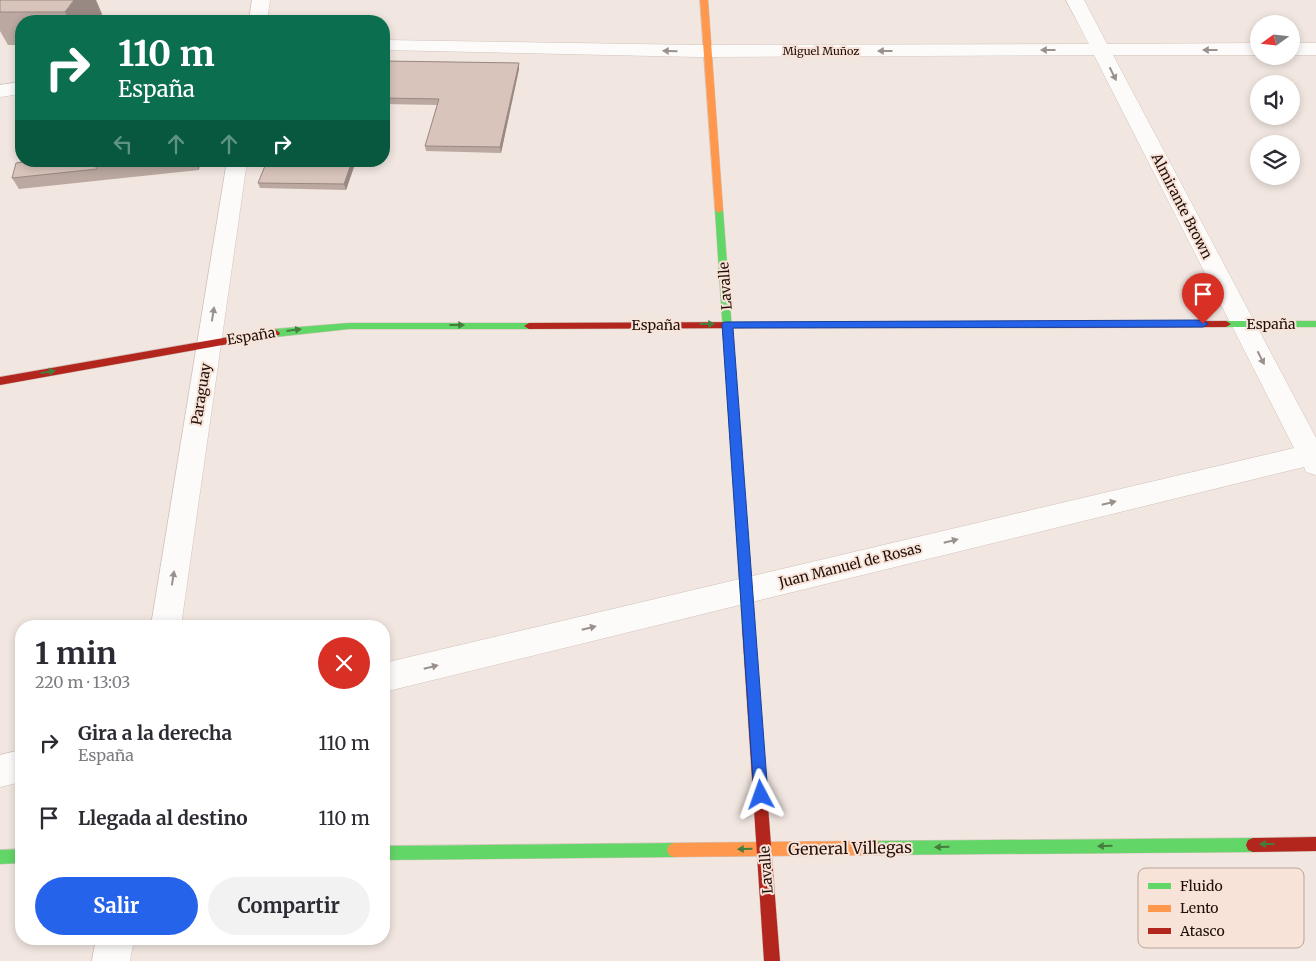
<!DOCTYPE html>
<html lang="es">
<meta charset="utf-8">
<style>
:root{--surface:#fff;--page:#f2f2f3;--text:#2b2b33;--muted:#7c7c81;--accent:#2563eb}
body{margin:0;font-family:Merriweather,serif;background:var(--page);color:var(--text);height:100vh;display:flex;flex-direction:column;font-size:19px;white-space:nowrap}
*{box-sizing:border-box;margin:0}
p{font-size:16px;color:var(--muted)}
.icon{flex:none;width:28px;height:28px;fill:none;stroke:currentColor;stroke-width:2;stroke-linecap:round;stroke-linejoin:round}
.map{position:relative;flex:1;overflow:hidden}
.drawer{position:absolute;left:15px;top:620px;width:375px;height:325px;display:flex;flex-direction:column;background:var(--surface);border-radius:20px;box-shadow:0 2px 8px #0003}
.drawer>*{flex:none}
.banner{position:absolute;left:15px;top:15px;width:375px;height:152px;border-radius:20px;box-shadow:0 2px 8px #0003;background:#0b6e4f;color:#fff;overflow:hidden}
.needle{width:32px;rotate:255deg}
.tools{position:absolute;left:1250px;top:15px;display:grid;gap:10px}
.tools a{display:grid;place-items:center;width:50px;height:50px;border-radius:50%;background:var(--surface);box-shadow:0 2px 8px #0003;font-size:25px}
.pin{position:absolute;display:grid;place-items:center;width:42px;height:42px;color:#fff;margin:-51px -21px;border-radius:50% 50% 50% 0;rotate:-45deg;box-shadow:0 0 5px #0007}
.pin .icon{rotate:45deg}
.me{position:absolute;width:55px;margin:-28px;rotate:356deg;stroke-linejoin:round;filter:drop-shadow(0 0 4px #0008)}
.turn{display:flex;align-items:center;gap:18px;height:105px;padding:0 20px;font-size:22px}
.turn .icon{width:65px;height:65px;stroke-width:2.5}
.turn b{display:block;font-size:35px;line-height:42px}
.lanes{display:flex;align-items:center;height:48px;padding:0 20px;background:#0003;justify-content:center;gap:25px;direction:ltr}
.lanes .off{opacity:.35}
.round{display:grid;place-items:center;flex:none;width:52px;height:52px;border-radius:26px;background:var(--page)}
.overview{display:flex;align-items:center;justify-content:space-between;height:85px;padding:0 20px}
h1{font-size:30px;font-weight:700;line-height:38px}
.cta{display:flex;gap:10px;margin-top:auto;padding:10px 20px}
.cta a{flex:1;height:58px;border-radius:30px;background:var(--accent);color:#fff;font-size:20px;font-weight:700;line-height:58px;text-align:center}
.cta a+a{background:var(--page);color:var(--text)}
ul{padding:0;list-style:none}
li{display:flex;align-items:center;gap:15px;height:75px;padding:0 20px}
li div{flex:1}
li b{display:block;font-size:19px}
li em{font-style:normal}
.map>svg:first-child{display:block}
.lines{fill:none;stroke-linecap:round;stroke-linejoin:round}
.street-casing{stroke:#d1c3bc;stroke-width:1}
.fast-casing{stroke:#d1c3bc;stroke-width:1}
.slow-casing{stroke:#d1c3bc;stroke-width:1}
.jam-casing{stroke:#d1c3bc;stroke-width:1}
.street{fill:#fdfbfa;fill-rule:evenodd}
.fast{fill:#63d668;fill-rule:evenodd}
.slow{fill:#ff974d;fill-rule:evenodd}
.jam{fill:#b3261e;fill-rule:evenodd}
.wall{fill:#bba9a1}
.shaded-wall{fill:#988983}
.building{fill:#d9c4bb;stroke:#988983}
.oneway{fill:#9a918d}
.oneway2{fill:#467d3d}
.route{fill:#2563eb;stroke:#184099}
.labels{text-anchor:middle;stroke-width:4;stroke-linejoin:round;paint-order:stroke}
.far-street-label{font-size:11px;fill:#221008;stroke:#f8e3d9}
.street-label{font-size:14px;fill:#221008;stroke:#f8e3d9}
.near-street-label{font-size:16px;fill:#221008;stroke:#f8e3d9}
.key{fill:#f8e3d9;stroke:#b8a49a;stroke-width:1}
.key-label{font-size:14px;fill:#221008}
</style>
<div class="map">
<svg width="1316" height="961" viewBox="0 0 1316 961">
<rect width="100%" height="100%" fill="#f1e6e0"/>
<g class="lines">
<defs>
<g id="street">
<polygon points="252,0 270,0 267,21 249,21"/>
<polygon points="1066,0 1084,0 1107,44 1259,43 1259,55 1113,55 1316,438 1316,475 1306,472 1304,467 384,692 384,663 1294,448 1094,55 698,57 384,50 384,40 698,45 1089,44"/>
<rect x="1291" y="43" width="25" height="12"/>
<polygon points="21,82 21,94 0,97 0,85"/>
<polygon points="227,161 247,161 181,626 151,626"/>
<polygon points="21,750 21,782 0,787 0,755"/>
<polygon points="96,939 134,939 130,961 92,961"/>
</g>
<g id="fast">
<polygon points="719,207 723,210 754,626 752,630 748,632 744,630 742,626 715,210"/>
<polygon points="1226,321 1316,321 1316,327 1226,327 1221,324"/>
<polygon points="349,323 529,323 534,326 529,329 349,329 275,337 270,333 275,329"/>
<polygon points="1253,838 1258,840 1260,845 1258,850 1253,852 875,855 870,853 868,848 870,843 875,841"/>
<polygon points="674,843 679,845 681,850 679,855 674,857 384,860 384,846"/>
<polygon points="21,849 21,863 0,864 0,850"/>
</g>
<g id="slow">
<polygon points="700,0 708,0 723,210 719,213 715,210"/>
<polygon points="757,322 1039,322 1044,325 1039,328 757,328 752,325"/>
<polygon points="875,841 880,843 882,848 880,853 875,855 674,857 669,855 667,850 669,845 674,843"/>
</g>
<g id="jam">
<polygon points="1226,321 1231,324 1226,327 1039,328 1034,325 1039,322"/>
<polygon points="757,322 762,325 757,328 529,329 524,326 529,323"/>
<polygon points="275,329 280,333 279,335 0,385 0,377"/>
<polygon points="748,620 752,622 754,626 780,961 764,961 742,626 744,622"/>
<polygon points="1316,837 1316,851 1253,852 1248,850 1246,845 1248,840 1253,838"/>
</g>
</defs>
<use href="#street" class="street-casing"/>
<use href="#fast" class="fast-casing"/>
<use href="#slow" class="slow-casing"/>
<use href="#jam" class="jam-casing"/>
<use href="#street" class="street"/>
<use href="#fast" class="fast"/>
<use href="#slow" class="slow"/>
<use href="#jam" class="jam"/>
</g>
<g class="wall">
<polygon points="0,0 102,14 97,21 21,21 21,45 8,45 0,31"/>
<polygon points="384,61 519,63 519,69 501,153 426,151 425,146 437,105 384,104"/>
<polygon points="31,161 200,161 199,170 19,189 12,178"/>
<polygon points="267,161 356,161 346,190 260,188 258,183"/>
</g>
<g class="shaded-wall">
<polygon points="74,0 96,0 102,14 97,21 70,21 65,12"/>
<polygon points="519,63 519,69 501,153 500,147"/>
<polygon points="195,161 200,161 199,170"/>
<polygon points="352,161 356,161 346,190 344,184"/>
</g>
<g class="building">
<polygon points="0,0 74,0 65,12 0,12"/>
<polygon points="384,61 519,63 500,147 425,146 439,99 384,98"/>
<polygon points="31,161 95,161 94,164 97,169 12,178 16,163"/>
<polygon points="95,161 120,161 94,164"/>
<polygon points="267,161 352,161 344,184 258,183"/>
</g>
<defs><path id="oneway-solid" d="M-6-.8H1V-3.2L6.5 0L1 3.2V.8H-6Z" transform="scale(1.25)"/></defs>
<g class="oneway">
<use href="#oneway-solid" transform="translate(1048 50) rotate(180)"/>
<use href="#oneway-solid" transform="translate(1210 50) rotate(180)"/>
<use href="#oneway-solid" transform="translate(670 51) rotate(-179)"/>
<use href="#oneway-solid" transform="translate(885 51) rotate(180)"/>
<use href="#oneway-solid" transform="translate(1113 74) rotate(63)"/>
<use href="#oneway-solid" transform="translate(213 314) rotate(-81)"/>
<use href="#oneway-solid" transform="translate(1261 358) rotate(63)"/>
<use href="#oneway-solid" transform="translate(1109 503) rotate(-14)"/>
<use href="#oneway-solid" transform="translate(951 541) rotate(-14)"/>
<use href="#oneway-solid" transform="translate(173 578) rotate(-81)"/>
<use href="#oneway-solid" transform="translate(589 628) rotate(-14)"/>
<use href="#oneway-solid" transform="translate(431 667) rotate(-14)"/>
</g>
<g class="oneway2">
<use href="#oneway-solid" transform="translate(707 324)"/>
<use href="#oneway-solid" transform="translate(457 325)"/>
<use href="#oneway-solid" transform="translate(294 330) rotate(-7)"/>
<use href="#oneway-solid" transform="translate(48 372) rotate(-10)"/>
<use href="#oneway-solid" transform="translate(1267 844) rotate(179)"/>
<use href="#oneway-solid" transform="translate(1105 846) rotate(179)"/>
<use href="#oneway-solid" transform="translate(942 847) rotate(179)"/>
<use href="#oneway-solid" transform="translate(745 849) rotate(179)"/>
</g>
<polygon class="route" points="1203,320 1208,324 1203,327 733,328 768,795 766,800 761,802 756,800 754,795 722,324 724,322"/>
<g class="labels">
<g class="far-street-label">
<text x="821" y="55">Miguel Muñoz</text>
</g>
<g class="street-label">
<text transform="translate(1182 206) rotate(63)" y="5">Almirante Brown</text>
<text transform="translate(725 286) rotate(-94)" y="5">Lavalle</text>
<text x="1271" y="329">España</text>
<text x="656" y="330">España</text>
<text transform="translate(251 336) rotate(-9)" y="5">España</text>
<text transform="translate(201 394) rotate(-81)" y="5">Paraguay</text>
<text transform="translate(850 565) rotate(-14)" y="5">Juan Manuel de Rosas</text>
<text transform="translate(766 870) rotate(-94)" y="5">Lavalle</text>
</g>
<g class="near-street-label">
<text transform="translate(850 848) rotate(-1)" y="6">General Villegas</text>
</g>
</g>
<rect x="1138" y="868" width="166" height="80" rx="8" class="key"/>
<rect x="1148" y="883" width="23" height="6" fill="#63d668"/>
<rect x="1148" y="905" width="23" height="7" fill="#ff974d"/>
<rect x="1148" y="928" width="23" height="6" fill="#b3261e"/>
<g class="key-label">
<text x="1180" y="891">Fluido</text>
<text x="1180" y="913">Lento</text>
<text x="1180" y="936">Atasco</text>
</g>
</svg>
<div class="tools">
<a><svg class="needle" viewBox="-14 -14 28 28"><path d="M0-13l5 13h-10z" fill="#e53935"/><path d="M0 13l5-13h-10z" fill="#7c7c81"/></svg></a>
<a><svg class="icon" aria-label="sound" viewBox="0 0 24 24"><path d="M4 9h4l5-4v14l-5-4H4zM17 9q2 3 0 6"/></svg></a>
<a><svg class="icon" aria-label="layers" viewBox="0 0 24 24"><path d="M12 4l9 5-9 5-9-5zM3 14l9 5 9-5"/></svg></a>
</div>
<div class="pin" style="left:1203px;top:324px;background:#d93025"><svg class="icon" aria-label="arrive" viewBox="0 0 24 24"><path d="M6 21V4h12l-3 4 3 4H6"/></svg></div>
<svg class="me" style="left:761px;top:795px" viewBox="-20 -20 40 40"><path d="M0-17L14 15 0 8-14 15z" fill="#2563eb" stroke="#fff" stroke-width="4"/></svg>
<div class="banner">
<div class="turn"><svg class="icon" aria-label="right" viewBox="0 0 24 24"><path d="M7 20v-9h11M14 6l5 5-5 5"/></svg><div><b>110 m</b>España</div></div>
<div class="lanes"><svg class="icon off" aria-label="left" viewBox="0 0 24 24"><path d="M17 20v-9H6M10 6l-5 5 5 5"/></svg><svg class="icon off" aria-label="ahead" viewBox="0 0 24 24"><path d="M12 20V5M6 11l6-6 6 6"/></svg><svg class="icon off" aria-label="ahead" viewBox="0 0 24 24"><path d="M12 20V5M6 11l6-6 6 6"/></svg><svg class="icon" aria-label="right" viewBox="0 0 24 24"><path d="M7 20v-9h11M14 6l5 5-5 5"/></svg></div>
</div>
<section class="drawer">
<div class="overview"><div><h1>1 min</h1><p>220 m · 13:03</p></div><a class="round" style="background:#d93025;color:#fff"><svg class="icon" aria-label="close" viewBox="0 0 24 24"><path d="M6 6l12 12M18 6L6 18"/></svg></a></div>
<ul>
<li><svg class="icon" aria-label="right" viewBox="0 0 24 24"><path d="M7 20v-9h11M14 6l5 5-5 5"/></svg><div><b>Gira a la derecha</b><p>España</p></div><em>110 m</em></li>
<li><svg class="icon" aria-label="arrive" viewBox="0 0 24 24"><path d="M6 21V4h12l-3 4 3 4H6"/></svg><div><b>Llegada al destino</b></div><em>110 m</em></li>
</ul>
<div class="cta"><a>Salir</a><a>Compartir</a></div>
</section>
</div>
